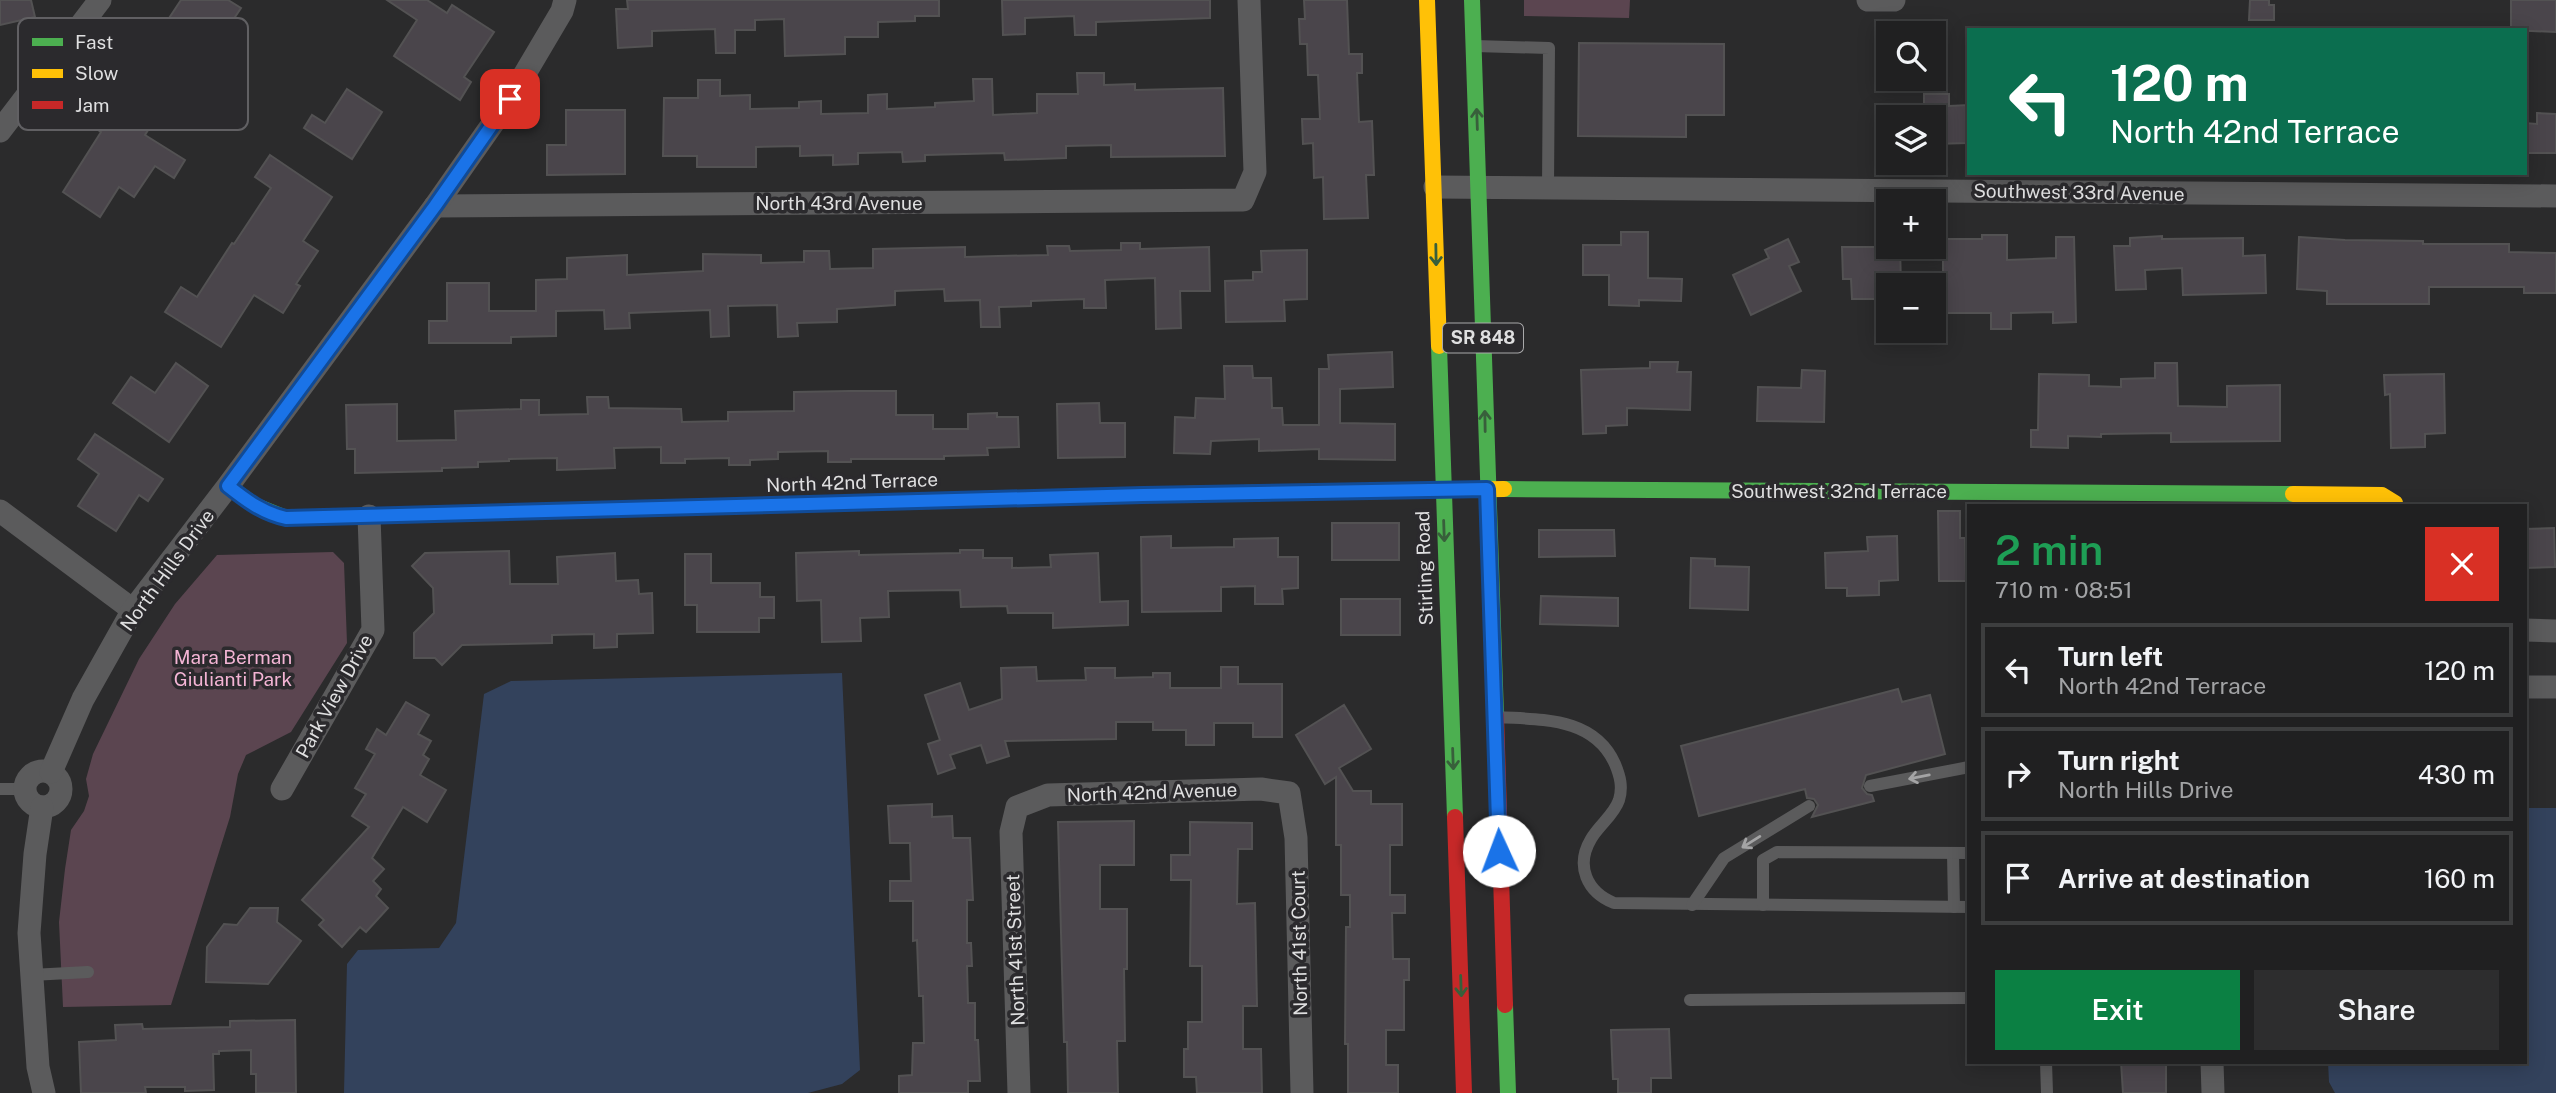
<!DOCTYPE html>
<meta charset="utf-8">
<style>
:root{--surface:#202021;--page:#2d2d2e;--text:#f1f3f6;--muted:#a2a3a5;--line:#3d3e3f;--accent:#0b8043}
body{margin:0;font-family:"Public Sans",sans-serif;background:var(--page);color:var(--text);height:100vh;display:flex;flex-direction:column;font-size:26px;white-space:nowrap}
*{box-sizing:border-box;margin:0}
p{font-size:23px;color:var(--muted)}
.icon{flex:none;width:38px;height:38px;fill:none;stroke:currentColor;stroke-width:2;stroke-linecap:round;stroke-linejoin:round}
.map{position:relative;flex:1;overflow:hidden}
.details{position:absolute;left:1967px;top:504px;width:560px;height:560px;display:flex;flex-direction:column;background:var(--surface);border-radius:0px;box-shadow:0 4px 18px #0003,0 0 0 2px var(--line)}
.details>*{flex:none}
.top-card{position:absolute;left:1967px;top:28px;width:560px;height:147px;border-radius:0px;box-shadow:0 4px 18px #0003,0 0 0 2px var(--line);background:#0b6e4f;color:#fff;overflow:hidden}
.tools{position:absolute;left:1876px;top:21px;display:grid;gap:14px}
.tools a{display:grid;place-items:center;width:70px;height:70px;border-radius:0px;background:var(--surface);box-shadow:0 4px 18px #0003,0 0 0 2px var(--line);font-size:35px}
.pin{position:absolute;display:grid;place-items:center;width:60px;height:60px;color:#fff;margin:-30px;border-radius:14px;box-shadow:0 4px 10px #0006}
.me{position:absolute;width:77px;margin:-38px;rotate:358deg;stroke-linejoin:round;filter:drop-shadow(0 0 5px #0008)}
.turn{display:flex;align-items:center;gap:24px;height:147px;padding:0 28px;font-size:32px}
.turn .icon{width:91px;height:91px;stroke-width:2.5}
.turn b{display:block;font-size:49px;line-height:60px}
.round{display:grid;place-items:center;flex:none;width:74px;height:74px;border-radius:0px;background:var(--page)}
.summary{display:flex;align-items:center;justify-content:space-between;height:119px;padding:0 28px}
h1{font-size:42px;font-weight:600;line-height:52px;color:#1e9e55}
.cta{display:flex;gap:14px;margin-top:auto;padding:14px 28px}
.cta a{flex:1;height:80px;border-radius:0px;background:var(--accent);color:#fff;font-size:28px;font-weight:600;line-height:80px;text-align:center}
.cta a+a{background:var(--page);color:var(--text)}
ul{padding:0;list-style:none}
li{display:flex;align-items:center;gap:21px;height:94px;margin:0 14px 10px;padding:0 14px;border:4px solid var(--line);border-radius:0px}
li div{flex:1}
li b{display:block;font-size:26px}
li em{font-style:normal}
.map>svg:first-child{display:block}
.green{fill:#5b4550}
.water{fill:#33425c}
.building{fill:#4a454b;stroke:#535253;stroke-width:2}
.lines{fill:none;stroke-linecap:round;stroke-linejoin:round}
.lane{stroke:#5b5b5c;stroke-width:12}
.street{stroke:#5b5b5c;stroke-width:23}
.fast{stroke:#4caf50;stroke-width:16}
.slow{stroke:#ffc107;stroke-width:16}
.jam{stroke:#c62828;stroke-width:16}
.oneway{stroke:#385f3b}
.oneway2{stroke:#a4a4a5}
.route-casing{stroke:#114b97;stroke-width:18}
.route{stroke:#1a73e8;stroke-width:12}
.labels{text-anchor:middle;stroke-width:7;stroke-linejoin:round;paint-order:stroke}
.shield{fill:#2b2a2d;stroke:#a9a9aa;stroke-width:2}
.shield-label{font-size:18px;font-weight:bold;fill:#dfdfe0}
.street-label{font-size:19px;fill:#dfdfe0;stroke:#2b2a2d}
.park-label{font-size:19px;fill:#f3b4d4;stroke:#2b2a2d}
.key{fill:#2b2a2d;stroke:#616063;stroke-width:2}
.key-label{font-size:19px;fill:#dfdfe0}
</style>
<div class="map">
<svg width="2556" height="1093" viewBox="0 0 2556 1093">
<rect width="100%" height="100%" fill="#2b2b2c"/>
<g class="green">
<polygon points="1524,0 1630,0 1629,18 1524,16"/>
<polygon points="333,552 344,563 347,643 291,732 246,755 238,774 230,817 171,1005 63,1007 59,922 65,869 71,830 84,811 89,796 86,779 93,754 139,659 175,604 217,555"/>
</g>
<g class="water">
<polygon points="842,673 860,1070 842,1084 808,1093 344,1093 347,964 358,950 439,948 456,923 484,694 511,681"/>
<polygon points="2525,808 2556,808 2556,1093 2335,1093 2329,1082 2328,1062 2525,1062"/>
</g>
<g class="building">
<polygon points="0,0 31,0 35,17 0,25"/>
<polygon points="181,0 228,0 241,8 213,50 224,57 212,76 191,62 145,135 185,160 174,178 155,166 134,197 119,187 100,217 63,192 101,132 74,114 87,94 100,103 132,52 142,59"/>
<polygon points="387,0 427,0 447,13 452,5 494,32 464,77 471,82 460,100 394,56 417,20"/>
<polygon points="627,0 939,0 939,16 915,16 915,21 878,22 878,37 845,37 845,54 785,56 784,19 755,20 755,30 735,30 735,53 716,53 715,29 652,31 652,46 618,48 616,9 628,9"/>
<polygon points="1002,0 1210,0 1210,18 1096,22 1096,35 1075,35 1074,16 1025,18 1025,34 1003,35"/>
<polygon points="1304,0 1347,0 1349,54 1362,54 1362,73 1357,73 1359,122 1372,121 1374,175 1366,175 1368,218 1324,219 1323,177 1314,178 1313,143 1303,144 1302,119 1320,119 1318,75 1308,75 1307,44 1300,44 1299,19 1305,19"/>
<polygon points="2250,0 2269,0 2269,5 2274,5 2274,20 2249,20"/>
<polygon points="2511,0 2556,0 2556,32 2511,30"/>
<polygon points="1579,43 1724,44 1724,115 1686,115 1686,137 1578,136"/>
<polygon points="1077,73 1104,73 1104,85 1135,84 1135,90 1223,88 1225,156 1111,157 1111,145 1066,146 1066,158 1005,160 1004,153 925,155 925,161 903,162 902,152 858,153 858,164 833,165 833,155 800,156 800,146 756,147 756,167 697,167 697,156 663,156 664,98 698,98 698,80 720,80 720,96 750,95 750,109 799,108 799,102 821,101 821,114 868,113 868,95 887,94 887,109 935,107 935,103 974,101 973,79 992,79 993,115 1037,113 1037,94 1078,94"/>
<polygon points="347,89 382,112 352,159 304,128 312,115 325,123"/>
<polygon points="1924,94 1949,94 1949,106 1969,105 1967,143 1934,144 1934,117 1924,117"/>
<polygon points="566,110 625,110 625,174 547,175 547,145 566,145"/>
<polygon points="2537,113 2556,114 2556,153 2525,153 2525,123 2537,124"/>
<polygon points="270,155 332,197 303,241 318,251 296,284 300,286 283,313 254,295 221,347 165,312 181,287 197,297 232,243 234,244 271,188 255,177"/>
<polygon points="1621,232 1648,232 1648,278 1682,279 1681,301 1639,300 1639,306 1609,305 1609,275 1583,275 1583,245 1621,245"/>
<polygon points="1982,235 2007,235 2007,260 2056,258 2056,237 2074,237 2076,322 2053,323 2053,312 2011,313 2011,329 1991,329 1991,313 1943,313 1943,239 1982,239"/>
<polygon points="2162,236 2162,239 2243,238 2243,256 2265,255 2266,293 2183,295 2182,268 2145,270 2146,289 2116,290 2114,246 2130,246 2130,238"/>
<polygon points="2299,237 2345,240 2423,241 2423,244 2509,244 2509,252 2556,253 2556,293 2524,293 2524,287 2429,287 2429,304 2327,304 2327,291 2297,289"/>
<polygon points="1788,239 1799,262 1789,266 1801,291 1751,315 1733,275 1769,258 1765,250"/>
<polygon points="1121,243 1140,243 1140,249 1209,247 1210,291 1180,291 1181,328 1156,329 1155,278 1105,280 1106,308 1084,308 1084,299 1031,301 1031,306 999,307 1000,327 981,327 980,300 945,301 944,289 895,291 895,305 837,309 837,322 797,323 798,336 778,337 777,305 728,306 729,336 711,337 710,310 629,313 630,328 605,329 604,310 556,311 556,336 511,337 511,343 429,343 429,321 447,321 447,283 489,283 489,311 536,311 536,280 567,279 567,258 627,255 627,275 703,271 703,254 761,255 761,263 804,262 804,251 829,251 830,269 873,268 873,249 965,247 965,257 998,256 1048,255 1047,246 1069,246 1070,251 1121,250"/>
<polygon points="1842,247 1900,247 1901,285 1888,285 1888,299 1852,299 1851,279 1843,279"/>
<polygon points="1307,250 1307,299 1284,300 1285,321 1226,322 1225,281 1253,280 1253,272 1262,272 1261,251"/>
<polygon points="1392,352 1393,387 1340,389 1340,423 1395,424 1395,460 1319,459 1319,449 1259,451 1259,439 1211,441 1210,454 1174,453 1175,417 1195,418 1196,398 1225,399 1224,366 1252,366 1253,378 1271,378 1272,408 1282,408 1283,425 1319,425 1319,369 1329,369 1328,355"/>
<polygon points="1650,362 1678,362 1677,372 1691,372 1690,410 1627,408 1627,425 1606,426 1606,433 1583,434 1581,370 1650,368"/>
<polygon points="176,363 208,386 169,442 113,403 131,377 155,393"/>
<polygon points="2155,363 2177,363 2178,406 2227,407 2227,386 2280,385 2280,441 2171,442 2171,433 2101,434 2101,437 2068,436 2068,448 2031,447 2031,430 2038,430 2039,374 2089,375 2089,386 2121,387 2121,379 2155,378"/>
<polygon points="1802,370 1825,371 1824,422 1757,421 1758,387 1801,388"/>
<polygon points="2444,374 2445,433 2425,434 2425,447 2391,448 2390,394 2385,395 2384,375"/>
<polygon points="850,391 896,391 896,415 933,415 933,429 968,429 968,414 997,413 997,417 1018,417 1019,447 987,448 988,455 944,456 944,459 851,459 851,462 828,462 828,451 778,452 778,459 750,460 750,465 729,465 729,458 685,459 685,463 661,463 661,447 614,448 615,468 557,470 557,458 509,459 509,461 478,462 478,467 442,468 442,471 355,473 355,449 347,449 346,405 397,404 397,441 456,440 455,411 521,409 521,400 539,400 539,415 588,414 587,397 608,397 609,408 681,409 682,422 728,421 728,412 794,411 794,392"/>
<polygon points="1099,403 1100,423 1125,423 1125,457 1058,458 1057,404"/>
<polygon points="95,434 163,479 148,501 139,495 116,531 78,506 99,474 78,459"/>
<polygon points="1938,511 1960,511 1960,538 1965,538 1966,581 1939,581"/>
<rect x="1332" y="523" width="67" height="37"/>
<polygon points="2554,528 2555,567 2525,568 2525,529"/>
<polygon points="1539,530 1614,530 1615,556 1539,557"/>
<polygon points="1171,536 1171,548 1234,547 1234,539 1278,538 1278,557 1298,557 1298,588 1282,589 1283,604 1255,604 1255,586 1221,587 1221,611 1142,612 1141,537"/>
<polygon points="1897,536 1898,580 1879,581 1879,595 1847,596 1847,588 1826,588 1825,553 1868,551 1867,537"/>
<polygon points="960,550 983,550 983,558 1012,558 1012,568 1051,567 1050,555 1098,553 1100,602 1128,601 1128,625 1053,628 1053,613 1008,613 1007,606 961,607 960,590 888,591 889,617 860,618 861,641 822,642 821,600 797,601 796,553 859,551 859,555 960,553"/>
<polygon points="509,551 510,584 558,584 557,557 615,553 616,581 638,580 639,594 652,593 653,633 617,634 617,647 594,648 594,634 552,635 552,643 462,645 442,665 435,658 414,658 414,633 434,613 433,588 412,566 425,553"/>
<polygon points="685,554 711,554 711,583 760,583 760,597 774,597 774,618 759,618 759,632 697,632 697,605 685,605"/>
<polygon points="1691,558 1715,559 1715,566 1749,567 1748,610 1690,608"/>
<polygon points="1541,596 1618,598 1618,626 1540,624"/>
<rect x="1341" y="599" width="59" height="36"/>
<polygon points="1036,667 1037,681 1086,680 1085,668 1115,668 1115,678 1153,677 1153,673 1170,673 1170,688 1221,688 1221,667 1238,667 1238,684 1282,684 1282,737 1253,737 1253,723 1214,723 1214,745 1186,745 1186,730 1153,730 1153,722 1116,722 1116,739 1005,741 1009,756 987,763 981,745 950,755 955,768 938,774 928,744 940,740 925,695 960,683 969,710 1002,699 1001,668"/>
<polygon points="1898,689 1902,702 1930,695 1945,754 1866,775 1862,788 1867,794 1872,795 1874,801 1812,817 1818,805 1814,799 1807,798 1805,789 1699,816 1681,746"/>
<polygon points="406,702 429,715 418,734 431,741 423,755 429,759 420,775 446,790 427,822 403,807 372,858 384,869 373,881 381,889 376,896 388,908 366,932 360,927 342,947 319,925 324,920 302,900 369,827 352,816 366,794 355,788 375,754 366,749 377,729 386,735"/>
<polygon points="1344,705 1371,749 1339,768 1353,791 1371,791 1371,804 1402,804 1402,845 1390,845 1390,895 1405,895 1405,913 1392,913 1393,959 1409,959 1409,980 1404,980 1404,1030 1386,1030 1386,1065 1398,1065 1398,1093 1348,1093 1348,1044 1345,1044 1346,927 1350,927 1350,895 1341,895 1341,845 1336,845 1336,777 1325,784 1296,735"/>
<polygon points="932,804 932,817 952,816 953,838 970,838 973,900 967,900 967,943 971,943 972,966 967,966 968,1003 975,1003 975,1040 978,1040 980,1081 968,1081 968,1093 899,1093 899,1076 912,1075 913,1043 924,1043 923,996 919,996 917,940 913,941 913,901 890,901 890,881 911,881 910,843 890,843 888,806"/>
<polygon points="1134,821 1134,865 1100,865 1100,909 1127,909 1127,969 1124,969 1125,1041 1117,1041 1118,1093 1068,1093 1067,1042 1064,1042 1058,822"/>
<polygon points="1190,822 1252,823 1252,849 1238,849 1237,904 1255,903 1257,1006 1243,1006 1243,1049 1261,1049 1262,1093 1197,1093 1196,1077 1184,1077 1184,1049 1188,1049 1188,1022 1202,1022 1202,966 1190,966 1191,880 1171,880 1171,855 1190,855"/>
<polygon points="250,908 278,908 277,922 301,941 268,984 206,982 207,947 224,924 237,925"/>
<polygon points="295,1020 296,1093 256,1093 256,1074 251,1074 251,1050 219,1051 219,1054 213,1054 214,1090 185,1091 185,1087 145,1087 146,1093 81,1093 79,1042 116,1040 115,1025 142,1024 143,1029 230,1027 230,1021"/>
<polygon points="1669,1029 1671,1078 1651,1078 1651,1093 1618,1093 1618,1079 1613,1079 1611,1030"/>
<polygon points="2121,1062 2166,1062 2166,1093 2123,1093"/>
</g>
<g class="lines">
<g class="lane">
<polyline points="1475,46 1549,48 1548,187"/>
<path d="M 1499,717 C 1542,720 1594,717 1615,764 C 1620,776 1623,787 1619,800 C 1614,815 1599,825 1591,839 C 1575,866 1587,892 1614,903 L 1969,907"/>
<polyline points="1870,786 1969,767"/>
<polyline points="0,789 24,789"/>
<polyline points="1953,853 1954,907"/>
<polyline points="1692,905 1724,858 1809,806"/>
<polyline points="1763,905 1763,860 1777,852 1969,853"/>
<polyline points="31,975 88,972"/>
<polyline points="1690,1000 1969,998"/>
<polyline points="2046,1062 2047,1093"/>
</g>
<g class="street">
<polyline points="1868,0 1894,0"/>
<polyline points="0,131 100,0"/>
<polyline points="1435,187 2556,196"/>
<polyline points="435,206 1243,200 1255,172 1249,0"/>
<polyline points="0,511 133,610"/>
<polyline points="2525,630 2556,631"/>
<polyline points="2525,687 2556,687"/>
<circle cx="43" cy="789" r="18"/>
<polyline points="51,772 83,699 133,610 228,486 435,206 510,99 562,11 565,0"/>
<polyline points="282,789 373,630 369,516"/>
<polyline points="42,807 35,854 29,933 38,1067 44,1093"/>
<polyline points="2212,1062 2213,1093"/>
<polyline points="1019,1093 1011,832 1017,807 1048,795 1261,789 1289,793 1296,838 1302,1093"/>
</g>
<g class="fast">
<polyline points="1472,0 1496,715"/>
<polyline points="1439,346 1455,817"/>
<polyline points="228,486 256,506 286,518 1184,494"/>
<polyline points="1504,489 2293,494"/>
<polyline points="1505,1005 1508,1093"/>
</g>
<g class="slow">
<polyline points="1427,0 1439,346"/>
<polyline points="1184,494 1504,489"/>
<polyline points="2293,494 2382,495 2395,503 2395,506"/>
</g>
<g class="jam">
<polyline points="1496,715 1505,1005"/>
<polyline points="1455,817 1464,1093"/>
</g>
</g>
<defs><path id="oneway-shaft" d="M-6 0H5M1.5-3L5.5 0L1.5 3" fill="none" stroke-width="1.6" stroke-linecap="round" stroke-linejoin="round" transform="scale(1.75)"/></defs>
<g class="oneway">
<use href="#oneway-shaft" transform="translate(1477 119) rotate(-92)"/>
<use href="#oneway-shaft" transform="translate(1436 255) rotate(89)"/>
<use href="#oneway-shaft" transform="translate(1485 421) rotate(-91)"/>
<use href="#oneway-shaft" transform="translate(1444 531) rotate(88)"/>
<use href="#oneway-shaft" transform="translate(1453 759) rotate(88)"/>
<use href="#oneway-shaft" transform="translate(1461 986) rotate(88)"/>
</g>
<g class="oneway2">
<use href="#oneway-shaft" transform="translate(1919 777) rotate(169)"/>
<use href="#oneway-shaft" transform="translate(1751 842) rotate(148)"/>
</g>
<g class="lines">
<defs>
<path id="route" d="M 510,99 L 435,206 L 228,486 C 247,501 263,513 286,518 L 1143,495 L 1487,489 L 1499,851"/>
</defs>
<use href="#route" class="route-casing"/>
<use href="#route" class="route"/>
</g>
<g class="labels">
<rect class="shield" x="1443" y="323.5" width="80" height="29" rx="5"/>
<g class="shield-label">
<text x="1483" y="344">SR 848</text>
</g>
<g class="street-label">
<text transform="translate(2079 192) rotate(1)" y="7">Southwest 33rd Avenue</text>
<text x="839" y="210">North 43rd Avenue</text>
<text transform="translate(852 482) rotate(-2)" y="7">North 42nd Terrace</text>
<text x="1839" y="498">Southwest 32nd Terrace</text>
<text transform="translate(1424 568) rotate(-92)" y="7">Stirling Road</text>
<text transform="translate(167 570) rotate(-54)" y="7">North Hills Drive</text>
<text transform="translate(334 696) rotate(-61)" y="7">Park View Drive</text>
<text transform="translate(1152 792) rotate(-2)" y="7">North 42nd Avenue</text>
<text transform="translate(1299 943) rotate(-91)" y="7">North 41st Court</text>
<text transform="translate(1015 950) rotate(-92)" y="7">North 41st Street</text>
</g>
<g class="park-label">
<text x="233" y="664">Mara Berman<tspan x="233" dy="22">Giulianti Park</tspan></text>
</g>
</g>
<rect x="18" y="18" width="230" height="112" rx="10" class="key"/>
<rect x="32" y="38" width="31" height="8" fill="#4caf50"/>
<rect x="32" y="69" width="31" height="9" fill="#ffc107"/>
<rect x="32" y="101" width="31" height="8" fill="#c62828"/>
<g class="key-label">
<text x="75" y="49">Fast</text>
<text x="75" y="80">Slow</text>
<text x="75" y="112">Jam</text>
</g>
</svg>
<div class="tools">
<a><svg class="icon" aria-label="search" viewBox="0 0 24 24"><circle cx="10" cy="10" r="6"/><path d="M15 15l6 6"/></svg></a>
<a><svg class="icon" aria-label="layers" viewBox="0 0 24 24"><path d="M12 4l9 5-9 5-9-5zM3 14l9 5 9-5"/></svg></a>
<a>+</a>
<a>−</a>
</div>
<div class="pin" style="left:510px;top:99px;background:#d93025"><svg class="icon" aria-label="arrive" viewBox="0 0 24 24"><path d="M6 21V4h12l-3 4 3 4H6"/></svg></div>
<svg class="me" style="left:1499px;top:851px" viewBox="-20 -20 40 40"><circle r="19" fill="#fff"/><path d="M0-13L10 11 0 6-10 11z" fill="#1a73e8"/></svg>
<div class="top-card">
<div class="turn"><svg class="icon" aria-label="left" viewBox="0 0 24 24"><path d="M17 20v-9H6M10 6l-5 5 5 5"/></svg><div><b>120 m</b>North 42nd Terrace</div></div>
</div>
<section class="details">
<div class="summary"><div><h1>2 min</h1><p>710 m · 08:51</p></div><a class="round" style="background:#d93025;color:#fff"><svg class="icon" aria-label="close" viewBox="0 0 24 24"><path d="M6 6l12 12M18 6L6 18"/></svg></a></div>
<ul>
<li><svg class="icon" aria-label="left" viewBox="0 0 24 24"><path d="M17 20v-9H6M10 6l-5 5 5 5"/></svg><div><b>Turn left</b><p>North 42nd Terrace</p></div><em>120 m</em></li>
<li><svg class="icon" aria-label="right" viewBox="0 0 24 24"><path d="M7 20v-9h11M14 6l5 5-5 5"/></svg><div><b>Turn right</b><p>North Hills Drive</p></div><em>430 m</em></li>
<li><svg class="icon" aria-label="arrive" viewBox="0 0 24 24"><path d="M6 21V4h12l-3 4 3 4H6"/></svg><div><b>Arrive at destination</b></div><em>160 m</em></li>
</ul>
<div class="cta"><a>Exit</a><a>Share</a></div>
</section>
</div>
